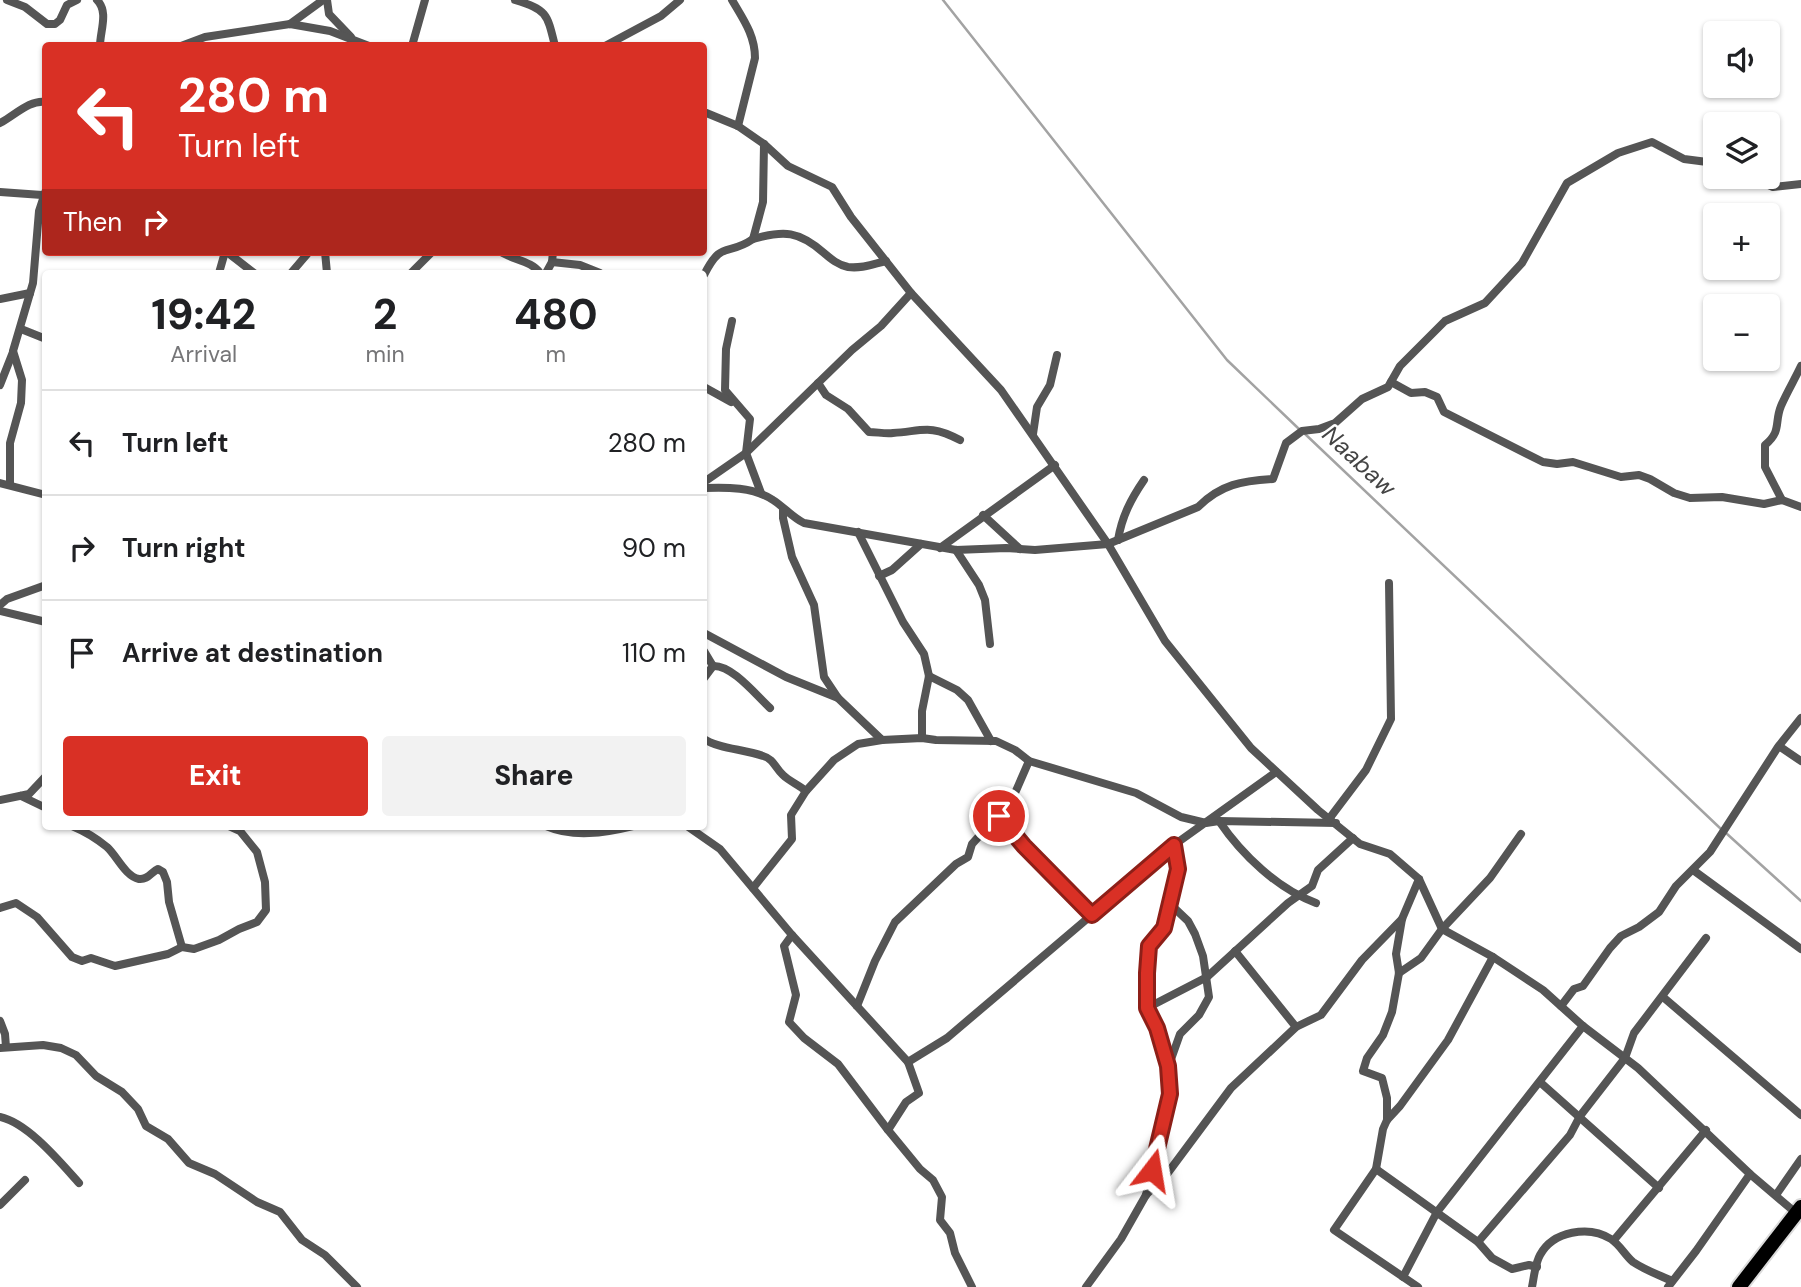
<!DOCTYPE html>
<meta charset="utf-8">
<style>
:root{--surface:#fff;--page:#f2f2f2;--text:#202124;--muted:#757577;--line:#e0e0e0;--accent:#d93025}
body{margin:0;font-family:"DM Sans",sans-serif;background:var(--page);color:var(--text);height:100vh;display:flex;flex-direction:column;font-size:26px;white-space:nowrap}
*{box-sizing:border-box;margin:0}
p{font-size:23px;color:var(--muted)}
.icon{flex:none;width:38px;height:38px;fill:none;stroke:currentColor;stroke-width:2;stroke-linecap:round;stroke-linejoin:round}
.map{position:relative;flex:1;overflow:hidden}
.side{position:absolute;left:42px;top:270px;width:665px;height:560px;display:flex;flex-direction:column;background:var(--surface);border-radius:7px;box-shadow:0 2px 5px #0004}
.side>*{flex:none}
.banner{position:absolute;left:42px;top:42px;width:665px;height:214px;border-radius:7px;box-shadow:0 2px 5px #0004;background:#d93025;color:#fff;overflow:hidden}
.controls{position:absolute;left:1703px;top:21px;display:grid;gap:14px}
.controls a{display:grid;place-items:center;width:77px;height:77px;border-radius:7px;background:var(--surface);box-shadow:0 2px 5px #0004;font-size:35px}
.pin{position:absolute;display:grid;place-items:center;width:60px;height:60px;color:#fff;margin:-30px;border:4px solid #fff;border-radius:50%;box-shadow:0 2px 7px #0007}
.me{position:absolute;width:77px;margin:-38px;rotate:14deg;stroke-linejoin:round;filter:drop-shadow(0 0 5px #0008)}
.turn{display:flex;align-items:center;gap:24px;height:147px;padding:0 21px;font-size:32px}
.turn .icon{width:91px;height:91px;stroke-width:2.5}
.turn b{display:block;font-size:49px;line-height:60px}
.then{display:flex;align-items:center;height:66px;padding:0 21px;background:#0003;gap:14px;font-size:26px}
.eta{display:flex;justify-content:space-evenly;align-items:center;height:119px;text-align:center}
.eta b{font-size:42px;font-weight:800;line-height:49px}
.action{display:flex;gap:14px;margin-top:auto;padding:14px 21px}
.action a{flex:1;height:80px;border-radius:7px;background:var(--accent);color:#fff;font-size:28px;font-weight:800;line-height:80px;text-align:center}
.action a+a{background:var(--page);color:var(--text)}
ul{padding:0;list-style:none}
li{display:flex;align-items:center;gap:21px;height:105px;padding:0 21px;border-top:2px solid var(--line)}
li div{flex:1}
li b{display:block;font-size:26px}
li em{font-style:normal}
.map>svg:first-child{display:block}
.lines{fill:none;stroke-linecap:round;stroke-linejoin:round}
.stream{stroke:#a3a3a3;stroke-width:2.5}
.highway-casing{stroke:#dbdbdb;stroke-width:18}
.street{stroke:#555;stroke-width:8}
.highway{stroke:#000;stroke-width:14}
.route-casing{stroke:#8d1f18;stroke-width:18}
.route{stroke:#d93025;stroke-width:12}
.labels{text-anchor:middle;stroke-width:5;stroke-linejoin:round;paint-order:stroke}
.water-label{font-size:24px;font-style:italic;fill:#444;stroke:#fff}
</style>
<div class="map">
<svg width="1801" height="1287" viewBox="0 0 1801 1287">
<rect width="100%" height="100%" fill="#fff"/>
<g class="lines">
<g class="stream">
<polyline points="943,0 1227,360 1299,429"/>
<polyline points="1304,433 1721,829"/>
<polyline points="1726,833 1801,901"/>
</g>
<defs>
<polyline id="highway" points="1739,1287 1801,1207"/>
</defs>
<use href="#highway" class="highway-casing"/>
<g class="street">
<polyline points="7,0 25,7 47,24 55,24 60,20 67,5 77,0"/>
<path d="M 97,0 C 109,12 100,31 100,46"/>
<polyline points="327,0 329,14 351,37"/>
<path d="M 515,0 C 547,10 547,13 555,46"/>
<path d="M 732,0 C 743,19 755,35 755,58 L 738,126"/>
<polyline points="290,24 323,0"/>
<polyline points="181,46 205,37 290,24 330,31 369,46"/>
<polyline points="412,46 425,0"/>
<polyline points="605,46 661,16 680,0"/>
<polyline points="704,112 738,126 764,144 788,166 832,187 851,217 911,293 1001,390 1108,544 1165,641 1251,748 1318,810 1360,844 1390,854 1419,879 1442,929 1493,957 1543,990 1583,1026 1638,1068 1750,1174 1796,1213"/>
<path d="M 0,123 C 14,116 30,99 46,102"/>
<polyline points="1751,177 1773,187 1801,184"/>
<polyline points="0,192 42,195"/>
<path d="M 753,239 C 784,230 799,231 824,253 C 831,259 838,265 848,267 C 861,269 873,264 886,261"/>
<polyline points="227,252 254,273"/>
<polyline points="325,252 327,273"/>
<path d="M 501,252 C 513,260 532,261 540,273"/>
<polyline points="552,262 580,265 600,273"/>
<polyline points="219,273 225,252"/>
<polyline points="291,273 309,252"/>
<polyline points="411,273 432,252"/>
<polyline points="546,273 552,262 553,252"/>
<path d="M 704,275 C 722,239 727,257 753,239 L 763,202 L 764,144"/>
<polyline points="0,299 30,293"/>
<polyline points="732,321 726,349 725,390 750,419 746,453 761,493"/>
<polyline points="21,329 46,339"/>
<polyline points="1391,382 1411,393 1425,392 1437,397 1444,412 1543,462 1557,464 1573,462 1621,477 1639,475 1650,479 1674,493 1690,498 1722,497 1764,504 1782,500 1801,507"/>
<path d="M 818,383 L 826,395 L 848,409 L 869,432 C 877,432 885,434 893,433 C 923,431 930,424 960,440"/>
<polyline points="0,385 13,352"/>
<polyline points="704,387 731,402"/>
<polyline points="1033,434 1037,407 1050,385 1057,355"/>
<polyline points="707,480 746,453 852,350 881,326 911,293"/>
<polyline points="0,483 46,495"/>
<polyline points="10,485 10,443 21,403 22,380 13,351 33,283 39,211 46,190"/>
<path d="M 704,488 C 726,487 754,487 773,500 C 784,507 792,517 804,523 L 956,550 L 1006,548 L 1035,550 L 1108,544 L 1198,507 C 1221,484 1242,481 1273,479 L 1286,443 L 1302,431 L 1319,429 L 1335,423 L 1362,399 L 1388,387 L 1400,366 L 1445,321 L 1485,303 L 1522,263 L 1567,183 L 1618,153 L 1652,142 L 1684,159 L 1715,163"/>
<path d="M 1782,500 L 1765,467 L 1765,445 C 1782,431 1774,423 1781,406 C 1787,392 1795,379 1801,366"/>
<polyline points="783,509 783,518 792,557 814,605 824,677 838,698"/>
<polyline points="983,515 1020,549"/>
<polyline points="858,532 903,622 924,654 929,676 922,711 922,738"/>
<path d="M 1118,540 C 1122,516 1131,499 1144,480"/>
<polyline points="940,548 1055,465"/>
<polyline points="956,550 979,585 985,600 990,644"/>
<polyline points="879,576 892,570 921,544"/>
<polyline points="0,605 7,599 46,585"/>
<polyline points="0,611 46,622"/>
<polyline points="704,633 786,677 838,698 882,740 922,738 936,740 996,741 1015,750 1029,761 1136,793 1181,817 1206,823 1219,821 1336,823"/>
<polyline points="704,651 713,666 704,678"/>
<path d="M 713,666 C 732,665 755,694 770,708"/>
<polyline points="929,676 957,690 968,700 991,741"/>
<path d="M 704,739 C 719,749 745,749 763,756 C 774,759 775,768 783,775 C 789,781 799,785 806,791"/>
<polyline points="1779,746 1801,761"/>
<polyline points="21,796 46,808"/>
<polyline points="0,800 29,794 46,776"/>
<polyline points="999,816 1024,846 1092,915"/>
<polyline points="1329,819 1366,770 1391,719 1389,583"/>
<path d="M 1219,821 C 1242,855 1278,889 1316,903"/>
<path d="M 72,826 C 84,831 96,838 107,847 C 117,856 125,876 139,879 C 148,880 151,872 158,869 L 163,872 L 167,882 L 169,902 L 182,947"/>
<path d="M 546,826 C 574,838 604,833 633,826"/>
<polyline points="687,826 720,849 792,935 908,1062 947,1038 1174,845 1276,772"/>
<polyline points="1693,870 1801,949"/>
<polyline points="753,888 792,839 791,815 806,791 834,760 858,744 882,740"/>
<polyline points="0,908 16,903 37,917 72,957 82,961 91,958 115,966 168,954 182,947 194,949 219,940 239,929 257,922 266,910 265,882 257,852 240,831 229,826"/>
<polyline points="792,935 784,946 796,995 789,1022 804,1038 838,1064 888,1130 920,1169 933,1180 942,1197 940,1220 950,1233 955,1253 972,1287"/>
<polyline points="1235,951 1296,1027"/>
<polyline points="1399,973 1421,958 1442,929 1490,878 1521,834"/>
<polyline points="1663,997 1801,1115"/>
<polyline points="857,1006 875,961 895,922 956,864 968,857 972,844 1012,800 1029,761"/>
<polyline points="1561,1006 1574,989 1583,986 1610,948 1621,936 1639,927 1659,912 1676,886 1710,852 1778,747 1801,718"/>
<polyline points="1147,1008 1207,977 1288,903 1312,886 1318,870 1353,838"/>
<polyline points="0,1021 5,1034 6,1047"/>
<polyline points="0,1048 43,1045 61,1048 76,1055 96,1076 122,1092 138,1109 146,1126 168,1139 189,1163 215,1174 257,1202 280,1212 302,1240 325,1255 357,1287"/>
<polyline points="1169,1065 1180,1034 1199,1015 1209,997 1203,956 1195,934 1188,921 1169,903"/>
<polyline points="1541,1083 1659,1188"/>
<path d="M 0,1117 C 28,1123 60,1162 79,1183"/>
<polyline points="1387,1120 1387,1098 1382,1078 1363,1071 1367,1058 1383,1035 1392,1012 1399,973 1396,954 1402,919 1419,879"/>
<polyline points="888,1130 906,1102 919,1093 908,1062"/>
<polyline points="1376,1169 1478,1242 1492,1258 1512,1269 1529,1265 1537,1267"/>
<polyline points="1146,1195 1170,1094 1168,1066 1157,1028 1147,1008 1147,973 1149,946 1164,928 1178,869 1174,845"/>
<polyline points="1776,1195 1801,1159"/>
<polyline points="0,1205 25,1180"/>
<polyline points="1614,1240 1706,1130"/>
<polyline points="1478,1242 1570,1135 1580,1116 1625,1058 1634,1033 1706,938"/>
<polyline points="1403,1277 1437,1212 1583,1026"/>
<polyline points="1086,1287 1121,1239 1146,1195 1167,1174 1231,1088 1296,1027 1321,1015 1362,960 1402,919"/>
<polyline points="1418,1287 1334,1230 1376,1169 1383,1129 1387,1120 1400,1106 1448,1040 1493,957"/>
<path d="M 1532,1287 C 1534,1277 1535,1264 1540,1255 C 1553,1231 1589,1225 1611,1239 C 1620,1245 1625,1255 1633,1262 C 1645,1270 1659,1275 1672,1281"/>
<polyline points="1668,1287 1696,1251 1750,1174"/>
</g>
<use href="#highway" class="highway"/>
</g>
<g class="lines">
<defs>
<polyline id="route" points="999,816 1024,846 1092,915 1174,845 1178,869 1164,928 1149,946 1147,973 1147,1008 1157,1028 1168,1066 1170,1094 1152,1170"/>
</defs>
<use href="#route" class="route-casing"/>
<use href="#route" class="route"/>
</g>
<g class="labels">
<g class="water-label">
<text transform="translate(1359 461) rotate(43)" y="8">Naabaw</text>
</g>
</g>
</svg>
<div class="controls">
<a><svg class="icon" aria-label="sound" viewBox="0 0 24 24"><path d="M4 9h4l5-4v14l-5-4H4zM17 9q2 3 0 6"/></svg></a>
<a><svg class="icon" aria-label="layers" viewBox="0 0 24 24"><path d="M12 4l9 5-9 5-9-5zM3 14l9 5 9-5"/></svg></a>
<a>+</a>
<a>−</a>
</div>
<div class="pin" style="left:999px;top:816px;background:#d93025"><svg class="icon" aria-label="arrive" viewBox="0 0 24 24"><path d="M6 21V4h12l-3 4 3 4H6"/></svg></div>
<svg class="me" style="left:1152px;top:1170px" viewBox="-20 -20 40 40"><path d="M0-17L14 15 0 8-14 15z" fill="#d93025" stroke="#fff" stroke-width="4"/></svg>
<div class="banner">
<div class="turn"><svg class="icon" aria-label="left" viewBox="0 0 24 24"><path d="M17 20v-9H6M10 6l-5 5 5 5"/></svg><div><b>280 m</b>Turn left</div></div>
<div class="then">Then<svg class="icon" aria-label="right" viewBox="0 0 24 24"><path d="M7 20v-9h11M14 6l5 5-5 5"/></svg></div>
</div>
<section class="side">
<div class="eta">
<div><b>19:42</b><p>Arrival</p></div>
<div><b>2</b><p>min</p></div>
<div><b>480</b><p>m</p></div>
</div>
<ul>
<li><svg class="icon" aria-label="left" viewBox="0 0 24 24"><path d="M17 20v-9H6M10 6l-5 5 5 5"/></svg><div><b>Turn left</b></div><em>280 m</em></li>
<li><svg class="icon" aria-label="right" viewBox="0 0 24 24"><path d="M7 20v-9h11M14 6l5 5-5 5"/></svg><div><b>Turn right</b></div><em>90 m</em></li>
<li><svg class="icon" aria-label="arrive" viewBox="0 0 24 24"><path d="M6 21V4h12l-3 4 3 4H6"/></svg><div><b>Arrive at destination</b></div><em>110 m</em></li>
</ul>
<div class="action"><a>Exit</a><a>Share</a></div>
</section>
</div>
